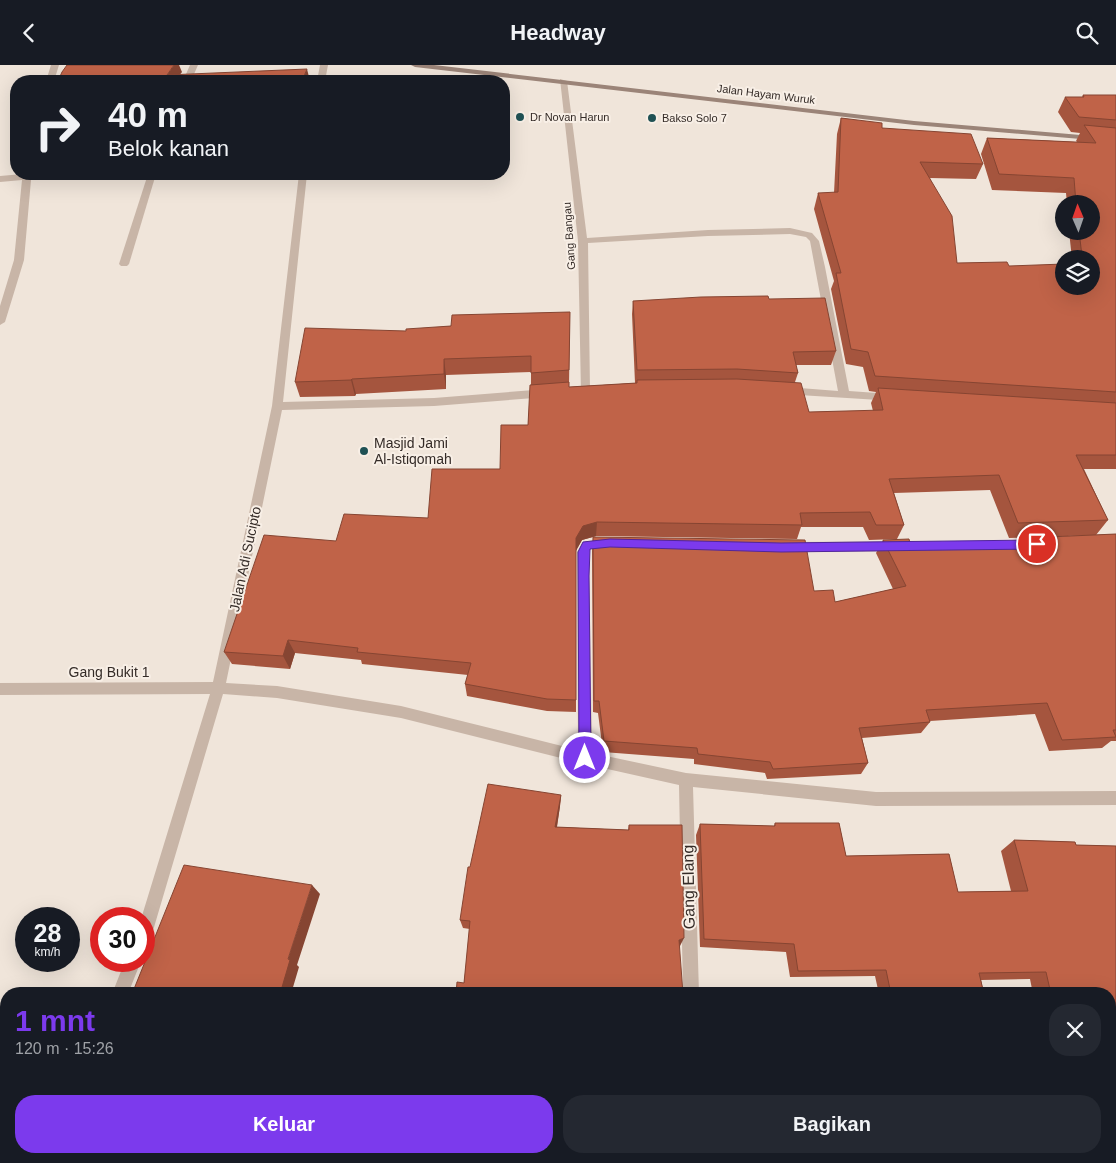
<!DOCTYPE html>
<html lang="id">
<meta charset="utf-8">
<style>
:root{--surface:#171b24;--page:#242831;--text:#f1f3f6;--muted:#9ea1a6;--accent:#7c3aed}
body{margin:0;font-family:Helvetica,sans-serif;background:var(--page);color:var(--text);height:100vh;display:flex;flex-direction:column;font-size:19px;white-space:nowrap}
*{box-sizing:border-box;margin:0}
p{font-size:16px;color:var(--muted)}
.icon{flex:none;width:28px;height:28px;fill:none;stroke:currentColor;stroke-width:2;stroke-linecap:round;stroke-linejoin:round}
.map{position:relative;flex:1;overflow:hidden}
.sheet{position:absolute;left:0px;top:922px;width:1116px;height:176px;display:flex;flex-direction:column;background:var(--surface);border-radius:20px 20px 0 0;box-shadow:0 5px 20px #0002}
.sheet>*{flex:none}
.top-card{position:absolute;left:10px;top:10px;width:500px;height:105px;border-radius:20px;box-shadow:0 5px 20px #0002;background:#171b24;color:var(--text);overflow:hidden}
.needle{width:32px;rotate:358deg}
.controls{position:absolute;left:1055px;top:130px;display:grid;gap:10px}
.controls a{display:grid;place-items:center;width:45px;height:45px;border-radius:50%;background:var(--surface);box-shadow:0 5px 20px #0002;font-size:25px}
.speed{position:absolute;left:15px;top:842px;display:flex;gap:10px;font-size:25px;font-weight:700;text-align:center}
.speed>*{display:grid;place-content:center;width:65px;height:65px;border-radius:50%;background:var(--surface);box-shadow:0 5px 20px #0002;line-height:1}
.speed small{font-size:12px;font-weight:400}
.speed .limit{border:8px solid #d22;background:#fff;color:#111}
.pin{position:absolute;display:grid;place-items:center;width:42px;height:42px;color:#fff;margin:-21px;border:2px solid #fff;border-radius:50%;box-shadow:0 1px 5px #0007}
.me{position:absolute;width:55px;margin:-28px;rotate:0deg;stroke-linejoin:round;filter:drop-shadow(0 0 4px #0008)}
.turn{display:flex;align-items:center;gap:18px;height:105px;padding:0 15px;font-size:22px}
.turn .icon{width:65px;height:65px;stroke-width:2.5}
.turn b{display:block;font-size:35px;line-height:42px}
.round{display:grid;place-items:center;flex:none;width:52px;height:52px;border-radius:20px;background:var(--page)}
.summary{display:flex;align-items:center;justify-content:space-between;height:85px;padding:0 15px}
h1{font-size:30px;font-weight:700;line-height:38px;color:var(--accent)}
.button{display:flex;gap:10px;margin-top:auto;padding:10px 15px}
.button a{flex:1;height:58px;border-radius:20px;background:var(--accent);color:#fff;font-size:20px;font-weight:700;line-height:58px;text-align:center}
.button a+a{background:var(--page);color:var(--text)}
header{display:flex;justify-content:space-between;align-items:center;height:65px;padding:0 15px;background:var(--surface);font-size:22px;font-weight:700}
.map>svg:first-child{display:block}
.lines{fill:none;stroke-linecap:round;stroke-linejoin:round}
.street{fill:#c8b5a7;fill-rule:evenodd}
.secondary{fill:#9b8478;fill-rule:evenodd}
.wall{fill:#a5553e}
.shaded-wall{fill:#864532}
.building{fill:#c06348;stroke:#864532}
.route{fill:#7c3aed;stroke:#51269a}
.poi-dot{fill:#1f5154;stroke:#f8efe6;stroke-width:2}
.labels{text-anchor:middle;stroke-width:4;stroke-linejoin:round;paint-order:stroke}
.far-street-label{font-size:11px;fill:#342b27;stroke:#f8efe6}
.far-poi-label{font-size:11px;fill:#342b27;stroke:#f8efe6;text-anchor:start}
.poi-label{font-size:14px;fill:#342b27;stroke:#f8efe6;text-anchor:start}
.street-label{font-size:14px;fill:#342b27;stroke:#f8efe6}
.near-street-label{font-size:16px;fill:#342b27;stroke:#f8efe6}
</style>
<header><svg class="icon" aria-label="back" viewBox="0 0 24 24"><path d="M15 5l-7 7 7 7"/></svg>Headway<svg class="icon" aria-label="search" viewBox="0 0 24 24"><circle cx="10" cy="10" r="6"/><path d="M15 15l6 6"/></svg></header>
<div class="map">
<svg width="1116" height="1098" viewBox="0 0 1116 1098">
<rect width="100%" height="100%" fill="#f0e5da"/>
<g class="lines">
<g class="street">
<polygon points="51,0 59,0 54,16 46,16"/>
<polygon points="190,0 198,0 191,16 183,16"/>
<polygon points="320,0 328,0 325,16 317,16"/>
<polygon points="560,14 567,16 587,173 708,165 790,163 812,168 819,176 825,202 849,326 891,329 896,333 895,336 783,329 782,326 787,322 838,326 810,176 806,172 790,169 708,171 588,178 590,325 589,328 581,328 578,176"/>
<polygon points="23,109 96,109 92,112 31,115 24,195 5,257 0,260 0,241 14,195 22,115 0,117 0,111"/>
<polygon points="148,109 156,109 129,199 127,201 121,201 119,199"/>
<polygon points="299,109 307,109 283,337 434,333 547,324 552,328 547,332 434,341 282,345 226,618 277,621 401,641 578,685 577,487 583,477 608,473 612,475 614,478 612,481 591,484 589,487 592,688 686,708 876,727 1116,726 1116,740 876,741 693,722 699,929 683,929 679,720 585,699 401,653 277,633 223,629 152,869 149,874 144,877 144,854 141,854 210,629 0,630 0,618 213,617 272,341"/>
<polygon points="940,476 944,478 946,481 944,484 940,486 790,487 786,485 784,482 786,479 790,477"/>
<polygon points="125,896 141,896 128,929 112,929"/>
<polygon points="0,991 6,992 6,1008 0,1007"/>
<polygon points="48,1092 66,1092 64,1098 46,1098"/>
<polygon points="733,1092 777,1092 779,1098 736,1098"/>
</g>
<polygon class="secondary" points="411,0 434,0 914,56 1116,73 1116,77 914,60 415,2"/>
</g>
<g class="wall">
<polygon points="1083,30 1116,30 1116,404 1084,404 1108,455 1096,470 1009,473 990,425 894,428 904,460 897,474 869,475 863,462 801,462 797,474 596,471 593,472 814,526 835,537 893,524 876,488 883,475 911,482 1022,477 1025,473 1116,469 1116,676 1111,676 1102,683 1049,686 1035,649 930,656 930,657 921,668 862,673 868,698 861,709 767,714 765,708 694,699 694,694 603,687 598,648 593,647 592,486 593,472 582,475 576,486 576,647 547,646 467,631 465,619 468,610 362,599 361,595 295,588 290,604 232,599 224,587 336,476 428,453 500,404 528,360 531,320 531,307 446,310 446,324 356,329 355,331 300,332 295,317 406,266 570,247 569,322 635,318 632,249 633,236 769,234 836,286 831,300 796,300 798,308 795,317 809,347 873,346 871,338 876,327 869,326 863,302 846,299 831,224 834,216 814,144 818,128 834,128 837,69 841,53 882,63 983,99 976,114 930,113 957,198 1009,201 1064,221 1091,194 1072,194 1069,166 1091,166 1091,139 1067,139 1066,128 992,125 981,89 987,73 1077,77 1076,76 1080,68 1071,67 1058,47 1065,32 1082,32"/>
<polygon points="561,730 560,741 557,762 628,765 629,760 680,881 464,918 470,864 463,863 460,855"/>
<polygon points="775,758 839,758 846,791 949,789 958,827 1011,826 1001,786 1014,775 1075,777 1076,780 1116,781 1116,1098 1011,1098 1010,1097 972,1098 913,1098 912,1092 1110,1092 1110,929 1033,929 1030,914 981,915 984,929 879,929 875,911 790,912 786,887 700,882 696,770 700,759 774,761"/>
</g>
<g class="shaded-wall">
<polygon points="174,0 179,0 182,7 175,16 167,10"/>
<polygon points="307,4 310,16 302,16"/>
<polygon points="444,294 446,310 446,324 444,309"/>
<polygon points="352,314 356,329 355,331 351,315"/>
<polygon points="597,457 596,471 582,475 575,487 576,473 583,461"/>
<polygon points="288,575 295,588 290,604 283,591"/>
<polygon points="561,730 560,741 555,773 555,762"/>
<polygon points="312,820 320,829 297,900 299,902 291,929 280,929 288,894"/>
<polygon points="684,873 680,881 676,883 679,875"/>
<polygon points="256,1092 267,1092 266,1098 255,1098"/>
</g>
<g class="building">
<polygon points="67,0 174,0 167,10 307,4 302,16 58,16 62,7"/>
<polygon points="1083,30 1116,30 1116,55 1079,52 1065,32 1084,32"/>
<polygon points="841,53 882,58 882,63 971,69 983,99 920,97 952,151 957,198 1007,197 1009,201 1064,199 1064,221 1091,221 1091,194 1083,194 1082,191 1079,166 1091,166 1091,139 1076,139 1074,113 999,109 987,73 1096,78 1084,60 1116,63 1116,327 875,311 868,287 851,284 836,208 841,208 818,128 838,127"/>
<polygon points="768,231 769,234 825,233 836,286 793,287 798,308 737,304 637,305 633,236 701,232"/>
<polygon points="570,247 569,305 531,308 531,291 444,294 444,309 352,314 351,315 295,317 305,263 406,266 406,264 451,261 452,250"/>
<polygon points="737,314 801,318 809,347 883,345 878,323 1116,338 1116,390 1076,390 1108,455 1018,458 999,410 889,414 904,460 876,460 870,447 800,448 802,460 597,457 583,461 576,473 576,635 547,634 465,619 471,598 357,587 358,583 288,575 283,591 224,587 264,470 336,476 344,449 428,453 432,404 500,404 501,360 528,360 530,320 569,317 569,322 637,318 637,315"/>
<polygon points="1116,469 1116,665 1113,665 1116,672 1062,675 1047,638 926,645 930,657 859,663 868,698 773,704 770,697 698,689 697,683 604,676 599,636 594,636 593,472 805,475 814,526 833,525 835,537 906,521 883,475 909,474 911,482 1026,477 1025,473"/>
<polygon points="488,719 561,730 555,762 629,765 629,760 682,760 684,873 679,875 683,929 456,929 457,917 464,918 470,856 460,855 468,802 470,802"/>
<polygon points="775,758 839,758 846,791 949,789 958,827 1028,826 1014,775 1075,777 1076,780 1116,781 1116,1098 1028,1098 1027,1096 927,1098 926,1092 1110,1092 1110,929 1051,929 1046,907 979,908 984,929 891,929 886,905 798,906 794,879 704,874 700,759 775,761"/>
<polygon points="184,800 312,820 288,894 290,895 280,929 132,929"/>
<polygon points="113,1092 256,1092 255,1098 111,1098"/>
<polygon points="333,1092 677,1092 677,1098 332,1098"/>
</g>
<polygon class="route" points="610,474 781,478 1037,475 1042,479 1037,484 781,487 610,482 590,484 589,511 591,693 590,697 585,699 581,697 579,693 578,487 583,477"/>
<g class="poi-dot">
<circle cx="520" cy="52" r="5"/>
<circle cx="652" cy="53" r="5"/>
<circle cx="364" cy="386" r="5"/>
</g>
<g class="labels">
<g class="far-street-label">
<text transform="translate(766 29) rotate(7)" y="4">Jalan Hayam Wuruk</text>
<text transform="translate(569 171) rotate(-94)" y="4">Gang Bangau</text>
</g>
<g class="far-poi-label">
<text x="530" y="56">Dr Novan Harun</text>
<text x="662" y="57">Bakso Solo 7</text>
</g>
<g class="poi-label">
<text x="374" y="383">Masjid Jami<tspan x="374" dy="16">Al-Istiqomah</tspan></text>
</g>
<g class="street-label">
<text transform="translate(245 494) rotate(-78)" y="5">Jalan Adi Sucipto</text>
<text x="109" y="612">Gang Bukit 1</text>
</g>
<g class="near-street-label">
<text transform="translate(688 822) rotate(-91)" y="6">Gang Elang</text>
</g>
</g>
</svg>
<div class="controls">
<a><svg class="needle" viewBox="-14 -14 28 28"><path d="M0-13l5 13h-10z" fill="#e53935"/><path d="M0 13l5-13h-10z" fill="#9ea1a6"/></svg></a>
<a><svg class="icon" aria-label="layers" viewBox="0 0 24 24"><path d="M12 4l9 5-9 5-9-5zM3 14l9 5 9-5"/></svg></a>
</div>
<div class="speed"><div>28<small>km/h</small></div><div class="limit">30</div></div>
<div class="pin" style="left:1037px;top:479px;background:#d93025"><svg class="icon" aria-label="arrive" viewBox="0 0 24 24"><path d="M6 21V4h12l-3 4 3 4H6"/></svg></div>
<svg class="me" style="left:585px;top:693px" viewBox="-20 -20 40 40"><circle r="17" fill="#7c3aed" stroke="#fff" stroke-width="3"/><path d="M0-11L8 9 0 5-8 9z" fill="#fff"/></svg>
<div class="top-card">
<div class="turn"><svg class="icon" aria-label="right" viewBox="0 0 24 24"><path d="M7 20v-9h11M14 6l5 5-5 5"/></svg><div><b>40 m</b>Belok kanan</div></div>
</div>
<section class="sheet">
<div class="summary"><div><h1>1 mnt</h1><p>120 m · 15:26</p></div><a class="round"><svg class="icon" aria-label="close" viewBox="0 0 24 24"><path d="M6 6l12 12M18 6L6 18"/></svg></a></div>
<div class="button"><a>Keluar</a><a>Bagikan</a></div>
</section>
</div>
